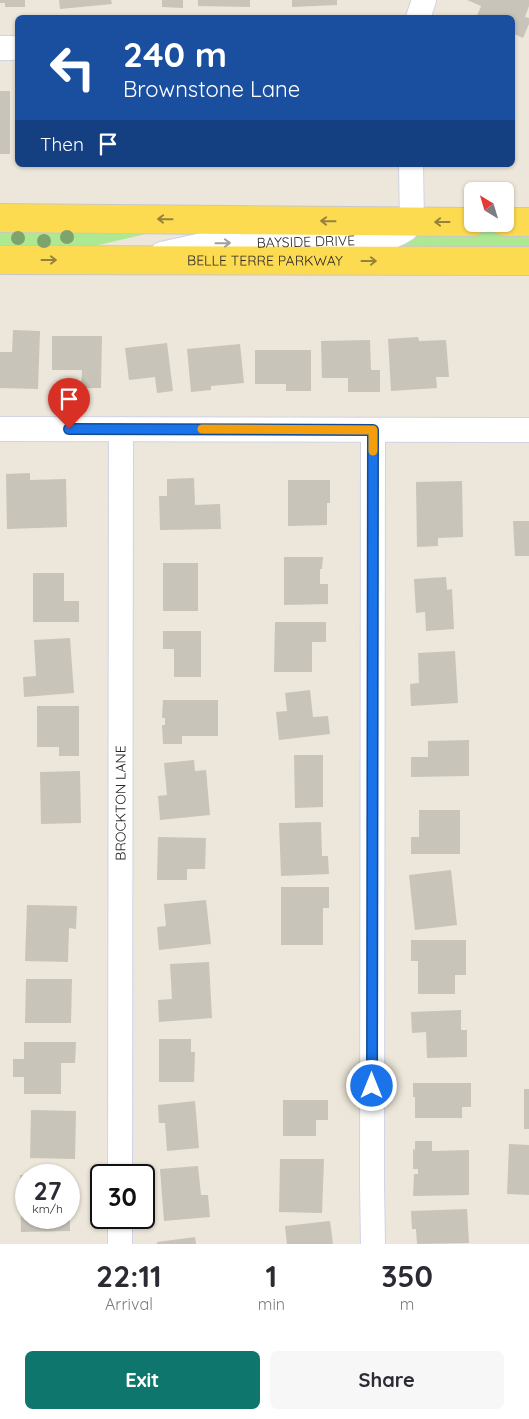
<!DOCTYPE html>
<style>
:root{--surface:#fff;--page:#f7f7f7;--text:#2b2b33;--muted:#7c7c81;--accent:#0f766e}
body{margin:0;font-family:Quicksand,sans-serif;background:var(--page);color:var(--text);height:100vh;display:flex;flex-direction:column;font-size:19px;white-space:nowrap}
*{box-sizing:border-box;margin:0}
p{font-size:16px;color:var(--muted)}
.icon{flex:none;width:28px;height:28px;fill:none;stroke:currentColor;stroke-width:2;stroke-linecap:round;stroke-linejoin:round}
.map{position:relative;height:1244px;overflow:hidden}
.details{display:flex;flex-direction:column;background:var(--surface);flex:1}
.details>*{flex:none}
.top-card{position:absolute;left:15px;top:15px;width:500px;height:152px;border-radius:8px;box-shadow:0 1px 4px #0004;background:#1a4fa0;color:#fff;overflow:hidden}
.needle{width:32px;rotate:322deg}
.fabs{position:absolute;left:464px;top:182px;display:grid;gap:10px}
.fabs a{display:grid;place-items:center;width:50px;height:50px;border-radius:8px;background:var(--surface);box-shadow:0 1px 4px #0004;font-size:25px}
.speed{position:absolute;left:15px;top:1164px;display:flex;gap:10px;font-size:25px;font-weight:700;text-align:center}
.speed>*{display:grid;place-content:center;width:65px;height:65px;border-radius:50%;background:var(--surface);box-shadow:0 1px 4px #0004;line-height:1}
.speed small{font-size:12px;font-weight:400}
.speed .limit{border:2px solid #111;border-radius:8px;background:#fff;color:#111}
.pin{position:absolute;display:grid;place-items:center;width:42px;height:42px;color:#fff;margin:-51px -21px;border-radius:50% 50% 50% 0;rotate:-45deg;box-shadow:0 0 5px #0007}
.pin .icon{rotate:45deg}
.me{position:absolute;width:55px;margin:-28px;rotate:0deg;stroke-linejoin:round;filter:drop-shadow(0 0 4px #0008)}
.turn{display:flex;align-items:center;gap:18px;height:105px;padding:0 25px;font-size:22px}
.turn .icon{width:65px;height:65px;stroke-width:2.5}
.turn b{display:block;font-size:35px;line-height:42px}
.then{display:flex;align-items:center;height:48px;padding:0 25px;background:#0003;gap:10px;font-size:19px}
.eta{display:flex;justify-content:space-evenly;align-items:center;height:85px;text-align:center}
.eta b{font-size:30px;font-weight:700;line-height:35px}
.button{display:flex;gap:10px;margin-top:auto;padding:10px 25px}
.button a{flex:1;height:58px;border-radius:8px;background:var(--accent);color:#fff;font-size:20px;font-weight:700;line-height:58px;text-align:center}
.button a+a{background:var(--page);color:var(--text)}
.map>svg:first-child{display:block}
.green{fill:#ace992}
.building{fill:#c8c4b9}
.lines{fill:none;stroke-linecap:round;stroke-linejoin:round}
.minor-casing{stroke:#cfd3e4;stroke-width:26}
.major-casing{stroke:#c8c8c8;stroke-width:30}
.minor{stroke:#fff;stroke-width:24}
.major{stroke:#fddb50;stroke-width:28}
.tree{fill:#7ea36d}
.oneway{stroke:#94823d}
.oneway2{stroke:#9f9f9f}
.route-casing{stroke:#114b97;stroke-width:12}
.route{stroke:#1a73e8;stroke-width:9}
.slow{stroke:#f59e0b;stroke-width:9}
.labels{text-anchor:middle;stroke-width:4;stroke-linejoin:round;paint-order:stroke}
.street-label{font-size:14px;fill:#2a2a2a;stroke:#fff}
</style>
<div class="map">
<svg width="529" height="1244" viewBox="0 0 529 1244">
<rect width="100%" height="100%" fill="#ede6da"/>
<g class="green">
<polygon points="0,230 150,233 90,247 0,248"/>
<polygon points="411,230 529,231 529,248 378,249"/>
</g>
<g class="building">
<polygon points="0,0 25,0 25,7 5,7 5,3 0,3"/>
<polygon points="59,0 111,0 112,4 60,9"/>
<polygon points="162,0 183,0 183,8 162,7"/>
<polygon points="198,0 250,0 250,7 198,6"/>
<polygon points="292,0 337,0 337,5 292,7"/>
<polygon points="467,0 529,0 529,6 525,17 529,18 529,24 523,38 512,33 512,18 476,18 481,6"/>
<rect x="0" y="91" width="10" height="63"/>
<polygon points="13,330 40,331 38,389 0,388 0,352 12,352"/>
<polygon points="52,336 102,336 101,388 81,388 82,370 52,370"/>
<polygon points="418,337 419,341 446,340 449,377 436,377 437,388 391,391 388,339"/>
<polygon points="370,340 371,370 380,370 380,392 348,392 348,378 322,378 321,341"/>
<polygon points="167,343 173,391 157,393 155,377 129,380 125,348"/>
<polygon points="240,344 244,383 211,386 211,390 191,392 187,349"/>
<polygon points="255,350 311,350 311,391 286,391 286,384 255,384"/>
<polygon points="30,473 30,480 66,479 67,527 7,529 6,474"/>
<polygon points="194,478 195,505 220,504 221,529 160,530 159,496 167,496 167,479"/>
<polygon points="288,480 330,480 330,503 327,503 327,525 288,526"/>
<polygon points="462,481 463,537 438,538 438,546 417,547 416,482"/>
<polygon points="513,521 529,521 529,556 515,556"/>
<polygon points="284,557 323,557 322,569 320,569 320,584 328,584 328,604 284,605"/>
<rect x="163" y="563" width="35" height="48"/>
<polygon points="33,573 64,573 64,601 79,601 79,622 33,622"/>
<polygon points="446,577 447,590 452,589 454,629 426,631 425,612 416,613 414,579"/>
<polygon points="275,622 326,622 326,642 312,642 312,672 274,672"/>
<polygon points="163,631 201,631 201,677 174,677 174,649 163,649"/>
<polygon points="70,638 74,693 24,697 23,677 36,676 34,640"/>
<polygon points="455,651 458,703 411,706 410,684 419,683 418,653"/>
<polygon points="310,690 313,717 328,716 330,734 279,740 276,712 287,711 285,693"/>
<polygon points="163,700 218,700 218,736 182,736 182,744 163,744 162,725 165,725 165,718 162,718"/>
<polygon points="37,706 79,706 79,756 59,756 59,747 37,747"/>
<polygon points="469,740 469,776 411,777 411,757 428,757 428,741"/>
<polygon points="294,755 323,755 323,807 295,808"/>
<polygon points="194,760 195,771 206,770 210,815 160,820 158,796 167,795 164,763"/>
<polygon points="80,771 81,823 41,824 40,772"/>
<polygon points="419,810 460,810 460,854 411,854 411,837 419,837"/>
<polygon points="321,822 322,856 328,856 329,874 281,876 279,823"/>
<polygon points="158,837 206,838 205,869 187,869 187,880 157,880"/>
<polygon points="451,870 457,925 415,930 409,875"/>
<polygon points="281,887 329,887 329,908 323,908 323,945 281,945"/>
<polygon points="206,900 211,944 159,950 157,927 166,926 164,904"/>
<polygon points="27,905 77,906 76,929 69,928 68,962 25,961"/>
<polygon points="411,940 466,940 466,975 455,975 455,994 418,994 418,961 411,961"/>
<polygon points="209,962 212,1018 159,1022 158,1000 172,999 170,964"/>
<polygon points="26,979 72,979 71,1023 25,1023"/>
<polygon points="461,1010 461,1030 467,1030 467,1057 427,1058 426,1032 412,1033 411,1012"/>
<polygon points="159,1039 191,1039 191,1052 195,1052 194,1082 159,1082"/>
<polygon points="24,1042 76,1042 75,1063 61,1063 61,1094 24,1094 24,1077 13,1077 13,1059 24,1059"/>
<polygon points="413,1083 471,1083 471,1107 462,1107 462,1118 415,1118 415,1097 413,1097"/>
<rect x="524" y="1089" width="5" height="40"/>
<polygon points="283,1100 328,1100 328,1120 316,1120 316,1136 283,1136"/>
<polygon points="195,1101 199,1148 167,1151 165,1123 159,1123 158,1105"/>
<polygon points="31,1110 76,1111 75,1159 30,1158"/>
<polygon points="415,1141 432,1141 432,1151 469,1150 469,1195 413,1196 414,1174 418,1174 418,1169 413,1169 413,1149 415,1150"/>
<polygon points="509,1144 529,1145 529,1195 507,1194"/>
<polygon points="280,1159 324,1159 322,1213 279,1212"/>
<polygon points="198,1166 201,1195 208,1195 210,1217 164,1221 160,1169"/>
<polygon points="20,1175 26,1175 26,1218 70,1218 70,1231 21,1232"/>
<polygon points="467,1209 469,1243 417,1244 416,1229 412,1229 411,1211"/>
<polygon points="330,1221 333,1244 287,1244 285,1226"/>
<polygon points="195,1237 196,1244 157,1244 157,1242"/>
</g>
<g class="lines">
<defs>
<g id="minor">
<polyline points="418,18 424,0"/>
<polyline points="0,48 18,48"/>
<path id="s1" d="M 162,254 L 207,244 L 371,240 L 391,237 L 399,233 L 406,229 L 412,222 L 411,165"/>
<polyline points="0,429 529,430"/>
<path id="s2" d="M 120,1175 L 121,429"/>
<polyline points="120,1218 120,1244"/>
<polyline points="373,1244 372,1185 373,430"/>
</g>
<g id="major">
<polyline points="0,218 472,222"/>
<polyline points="505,222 529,222"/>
<path id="s3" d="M 0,260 L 529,261"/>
</g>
</defs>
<use href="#minor" class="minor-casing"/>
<use href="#major" class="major-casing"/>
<use href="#minor" class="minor"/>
<use href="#major" class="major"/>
</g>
<g class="tree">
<circle cx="67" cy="237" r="7"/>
<circle cx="18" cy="238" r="7"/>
<circle cx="44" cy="241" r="7"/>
</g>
<defs><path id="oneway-shaft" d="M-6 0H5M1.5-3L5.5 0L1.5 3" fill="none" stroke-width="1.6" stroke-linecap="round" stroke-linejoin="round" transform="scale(1.25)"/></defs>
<g class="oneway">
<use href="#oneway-shaft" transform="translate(165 219) rotate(-179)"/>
<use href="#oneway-shaft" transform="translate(328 221) rotate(-179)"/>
<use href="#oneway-shaft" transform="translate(442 222) rotate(180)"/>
<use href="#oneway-shaft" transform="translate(49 260)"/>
<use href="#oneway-shaft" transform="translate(369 261)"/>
</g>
<use class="oneway2" href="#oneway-shaft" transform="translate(223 243) rotate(-1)"/>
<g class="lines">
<defs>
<polyline id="route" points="69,429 373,430 372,1086"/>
</defs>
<use href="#route" class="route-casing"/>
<use href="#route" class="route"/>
<polyline class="slow" points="202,429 373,430 373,451"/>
</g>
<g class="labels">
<g class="street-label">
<text dy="5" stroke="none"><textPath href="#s1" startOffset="145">BAYSIDE DRIVE</textPath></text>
<text dy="5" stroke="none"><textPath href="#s3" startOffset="265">BELLE TERRE PARKWAY</textPath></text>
<text dy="5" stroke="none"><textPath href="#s2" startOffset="372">BROCKTON LANE</textPath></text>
</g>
</g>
</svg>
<div class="fabs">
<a><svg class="needle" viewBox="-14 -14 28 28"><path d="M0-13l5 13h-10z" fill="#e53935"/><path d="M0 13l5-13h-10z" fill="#7c7c81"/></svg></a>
</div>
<div class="speed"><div>27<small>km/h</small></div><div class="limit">30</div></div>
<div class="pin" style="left:69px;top:429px;background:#d93025"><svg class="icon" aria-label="arrive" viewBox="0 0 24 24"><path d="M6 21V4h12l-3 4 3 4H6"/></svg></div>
<svg class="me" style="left:372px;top:1086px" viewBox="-20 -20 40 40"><circle r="17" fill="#1a73e8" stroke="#fff" stroke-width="3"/><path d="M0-11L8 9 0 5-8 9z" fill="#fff"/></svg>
<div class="top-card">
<div class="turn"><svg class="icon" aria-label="left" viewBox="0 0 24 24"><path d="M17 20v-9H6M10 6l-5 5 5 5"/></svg><div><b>240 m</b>Brownstone Lane</div></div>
<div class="then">Then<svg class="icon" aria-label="arrive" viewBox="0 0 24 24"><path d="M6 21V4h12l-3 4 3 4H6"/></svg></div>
</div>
</div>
<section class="details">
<div class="eta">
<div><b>22:11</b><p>Arrival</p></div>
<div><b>1</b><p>min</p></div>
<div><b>350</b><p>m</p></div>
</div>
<div class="button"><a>Exit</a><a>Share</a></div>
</section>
